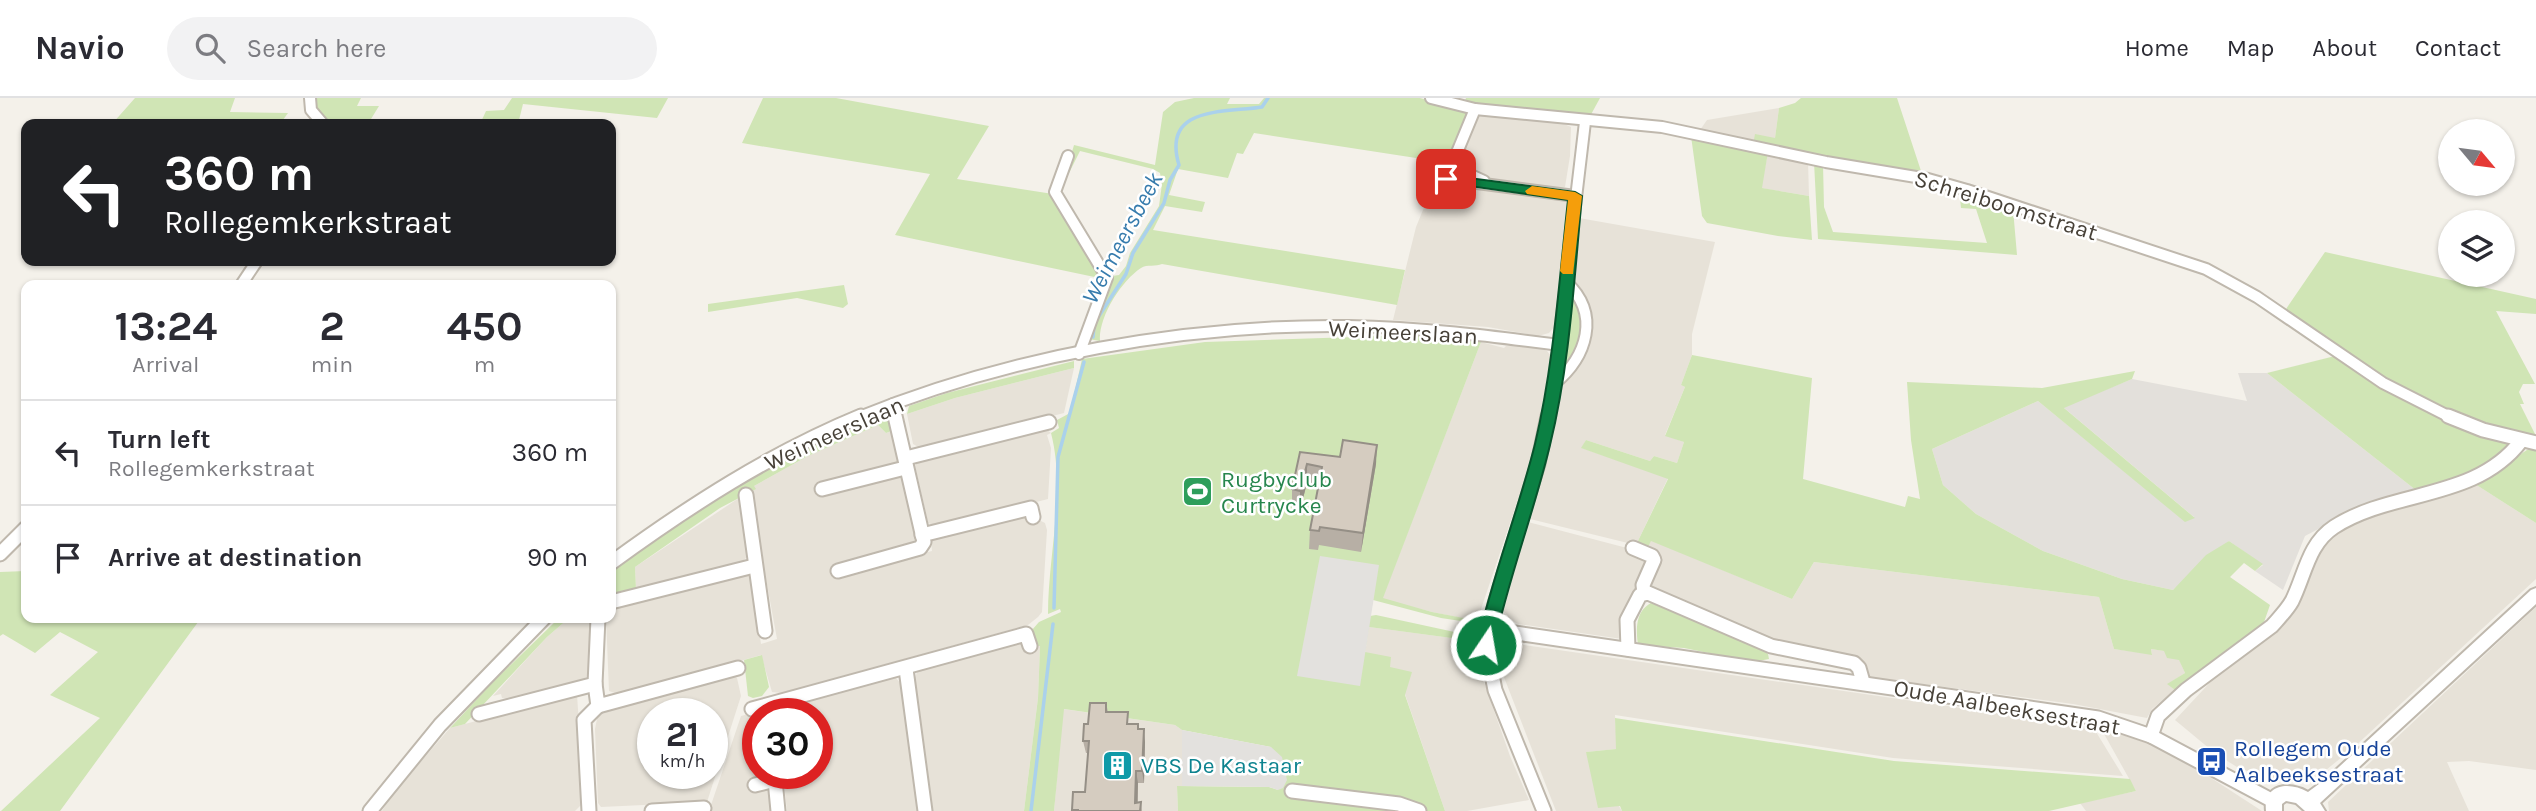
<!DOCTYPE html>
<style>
:root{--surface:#fff;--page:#f2f2f3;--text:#2b2b33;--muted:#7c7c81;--line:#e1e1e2}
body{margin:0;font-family:Karla,sans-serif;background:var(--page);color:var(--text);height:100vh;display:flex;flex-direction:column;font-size:26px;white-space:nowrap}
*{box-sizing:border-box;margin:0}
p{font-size:23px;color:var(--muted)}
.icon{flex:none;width:38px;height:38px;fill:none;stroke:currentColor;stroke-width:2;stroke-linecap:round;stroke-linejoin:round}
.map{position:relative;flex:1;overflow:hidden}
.panel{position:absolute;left:21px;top:182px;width:595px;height:343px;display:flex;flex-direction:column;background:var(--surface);border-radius:14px;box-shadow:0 2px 5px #0004}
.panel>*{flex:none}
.top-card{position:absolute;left:21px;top:21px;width:595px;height:147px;border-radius:14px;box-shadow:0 2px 5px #0004;background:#202124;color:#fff;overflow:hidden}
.needle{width:46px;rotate:119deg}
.buttons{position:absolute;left:2438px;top:21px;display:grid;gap:14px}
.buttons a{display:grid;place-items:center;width:77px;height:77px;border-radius:50%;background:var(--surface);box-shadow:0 2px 5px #0004;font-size:35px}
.speed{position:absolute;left:637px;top:600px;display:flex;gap:14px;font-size:35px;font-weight:700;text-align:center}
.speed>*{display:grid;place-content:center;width:91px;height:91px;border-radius:50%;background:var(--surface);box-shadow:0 2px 5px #0004;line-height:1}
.speed small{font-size:18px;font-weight:400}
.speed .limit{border:10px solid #d22;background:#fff;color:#111}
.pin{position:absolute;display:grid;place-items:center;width:60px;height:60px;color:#fff;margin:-30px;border-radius:14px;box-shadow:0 4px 10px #0006}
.me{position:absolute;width:77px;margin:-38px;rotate:12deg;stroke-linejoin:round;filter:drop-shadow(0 0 5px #0008)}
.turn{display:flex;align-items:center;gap:24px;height:147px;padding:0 28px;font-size:32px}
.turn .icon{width:91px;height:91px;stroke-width:2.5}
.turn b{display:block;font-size:49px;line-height:60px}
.eta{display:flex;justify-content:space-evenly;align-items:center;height:119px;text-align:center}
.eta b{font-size:42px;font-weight:700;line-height:49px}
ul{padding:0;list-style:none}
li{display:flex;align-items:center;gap:21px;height:105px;padding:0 28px;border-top:2px solid var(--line)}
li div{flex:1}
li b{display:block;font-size:26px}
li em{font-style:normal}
header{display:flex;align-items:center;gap:42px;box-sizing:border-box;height:98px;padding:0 35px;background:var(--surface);border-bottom:2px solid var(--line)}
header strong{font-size:33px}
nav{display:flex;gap:38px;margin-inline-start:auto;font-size:24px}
.search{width:490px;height:63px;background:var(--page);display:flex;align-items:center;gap:18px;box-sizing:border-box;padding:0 24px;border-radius:38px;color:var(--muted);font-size:26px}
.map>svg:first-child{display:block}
.residential{fill:#e7e2d8;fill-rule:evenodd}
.industrial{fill:#e3e0db}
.green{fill:#d0e5b5}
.parking{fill:#e3e1de}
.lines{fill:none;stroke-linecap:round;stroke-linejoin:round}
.stream{stroke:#aad1ec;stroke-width:3.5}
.minor-far1-casing{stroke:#bfb8ad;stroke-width:14}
.minor-casing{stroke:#bfb8ad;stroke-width:17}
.tertiary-casing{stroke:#bfb8ad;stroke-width:4}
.minor-far1{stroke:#fff;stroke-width:10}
.minor{stroke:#fff;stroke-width:13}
.tertiary{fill:#fff;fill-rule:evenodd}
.wall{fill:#b7afa5}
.shaded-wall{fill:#958f86}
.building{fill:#d5ccc0;stroke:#958f86;stroke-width:2}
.route{fill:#0b8043;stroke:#07532c;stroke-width:2}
.slow{fill:#f59e0b}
.labels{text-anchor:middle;stroke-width:5;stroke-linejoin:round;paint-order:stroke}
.street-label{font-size:23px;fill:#474138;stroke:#fff}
.leisure-label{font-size:23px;fill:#27864d;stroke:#fff;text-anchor:start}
.transit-label{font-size:23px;fill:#164399;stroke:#fff;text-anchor:start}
.culture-label{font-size:23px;fill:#0d838f;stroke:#fff;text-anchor:start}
.water-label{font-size:24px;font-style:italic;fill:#377cad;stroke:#fff}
</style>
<header>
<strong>Navio</strong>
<div class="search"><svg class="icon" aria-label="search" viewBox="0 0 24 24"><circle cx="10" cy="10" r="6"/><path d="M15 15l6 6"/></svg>Search here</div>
<nav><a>Home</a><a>Map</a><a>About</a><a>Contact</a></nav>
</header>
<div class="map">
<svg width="2536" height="713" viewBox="0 0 2536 713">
<rect width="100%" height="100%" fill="#f4f1ea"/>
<g class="residential">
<polygon points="1779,10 1775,40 1753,47 1698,35 1707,22"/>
<polygon points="1479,15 1562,25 1571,29 1570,58 1565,89 1558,91 1500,84 1457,66"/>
<polygon points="1768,54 1808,63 1809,98 1761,90"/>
<polygon points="1435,83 1563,102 1569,106 1559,195 1554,229 1549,235 1538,238 1488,229 1393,222 1416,129"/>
<polygon points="1579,120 1715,144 1692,236 1692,257 1681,287 1685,289 1665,337 1684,344 1677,365 1654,358 1650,363 1586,342 1582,350 1668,380 1636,447 1530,421 1550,348 1560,290 1575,271 1590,241 1592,226 1590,215 1584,199 1573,183"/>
<polygon points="1481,244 1504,250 1506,248 1534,248 1547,253 1551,258 1534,354 1477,523 1432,514 1382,501"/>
<polygon points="1074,270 1064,315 930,349 920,350 913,346 907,316 955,300"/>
<polygon points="878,327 886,335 894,332 901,363 899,376 903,378 918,437 913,447 837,476 932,453 931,442 1027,416 1045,425 1047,432 1042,514 1038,519 1028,527 781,595 772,594 761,557 632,594 618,596 609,593 606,520 611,520 611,509 740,475 751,476 761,546 777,541 750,394 754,388 808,358"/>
<polygon points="1046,331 1051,335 1047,337 1051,350 1048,401 939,429 928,425 915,368 919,361"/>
<polygon points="2475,386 2536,425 2536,481 2352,651 2326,672 2281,682 2260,678 2237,669 2216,656 2175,622 2216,578 2278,529 2322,447 2330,440 2351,426 2393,410"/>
<polygon points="742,398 749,457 741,465 636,491 635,469"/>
<polygon points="1528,424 1627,450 1648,459 1623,522 1622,541 1518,526 1510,521 1503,512 1505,502"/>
<polygon points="1651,442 1792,501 1814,464 2099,499 2114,551 2152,556 2151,551 2165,553 2179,561 2185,575 2168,586 2175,592 2152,611 2147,620 2073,606 1870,579 1860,564 1795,551 1647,490 1661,461 1645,454"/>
<polygon points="2536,509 2536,672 2469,663 2447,664 2469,713 2329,713 2328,704"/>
<polygon points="569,520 590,520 592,572 590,576 584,581 512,602 502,600 501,596 493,598 547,539"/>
<polygon points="1369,529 1474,543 1479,570 1510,658 1529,702 1467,713 1445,713 1405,596 1390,569 1365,555"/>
<polygon points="1022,544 1040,547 1038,600 1024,713 933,713 915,580 917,574 923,569"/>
<polygon points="1503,544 2093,629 2123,678 1893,660 1615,617 1617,651 1586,654 1622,713 1556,713 1500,569 1499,549"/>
<path d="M 733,578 L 737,580 L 741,598 L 707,704 L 601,709 L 598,705 L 595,631 L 598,616 L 604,612 ZM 653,616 L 712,616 L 712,676 L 653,676 Z"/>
<polygon points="886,580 896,580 901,586 921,713 787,713 783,676 817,676 817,616 758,616 758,676 777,676 749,682 749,688 771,689 774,713 709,713 741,618"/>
<polygon points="577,596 584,704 575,713 382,713 391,698 450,630"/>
<polygon points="1063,611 1175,627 1182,632 1182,688 1177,688 1178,713 1054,713"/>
<polygon points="2106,631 2155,648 2188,665 2262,713 2086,713 2080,705 2136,693 2103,634"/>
</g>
<polygon class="industrial" points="2238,275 2267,275 2417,393 2343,418 2305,438 2283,492 2255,473 2263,467 2229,443 2173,492 2122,481 2043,453 1976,416 1943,387 1932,351 2038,303 2185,423 2194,419 2063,309 2132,281 2247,303"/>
<g class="green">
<polygon points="135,0 235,0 230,14 288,15 280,26 112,26"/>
<polygon points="314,0 361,0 357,8 379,8 371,21 331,25 319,15"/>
<polygon points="512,0 668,0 657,20 523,6 518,26 480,26 486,13 504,12"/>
<polygon points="763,0 836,0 989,28 957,81 1053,96 1104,181 895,137 930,76 742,45"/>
<path d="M 1194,0 L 1230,0 L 1227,6 L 1259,6 L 1264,0 L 1420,0 L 1469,14 L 1447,62 L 1442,64 L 1254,35 L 1243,56 L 1237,55 L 1228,80 L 1178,71 L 1169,97 L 1205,104 L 1202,114 L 1165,108 L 1153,132 L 1405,172 L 1397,207 L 1162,166 C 1156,169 1147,166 1141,170 C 1121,183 1098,220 1100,243 L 1088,241 L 1112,178 L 1119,177 L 1126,168 L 1130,155 L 1159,108 L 1162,86 L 1160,75 L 1153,71 L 1080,53 L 1062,89 L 1074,47 L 1155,67 L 1163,14 L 1175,4 Z"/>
<polygon points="1466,0 1600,0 1588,22 1464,5"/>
<polygon points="1801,0 1897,0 1922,76 1753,47 1755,36 1775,40 1779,10 1795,5"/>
<polygon points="1691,38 1768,54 1762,90 1809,98 1812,142 1778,138 1707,125 1702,118"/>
<polygon points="1814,64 1823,66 1824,109 1833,134 1987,145 1976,111 1961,110 1959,91 2013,111 2017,157 1818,141"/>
<polygon points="2325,154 2536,201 2536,216 2496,213 2535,286 2523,286 2519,294 2524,306 2520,306 2536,338 2504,336 2404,294 2284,214"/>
<polygon points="844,187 848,206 843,210 797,200 708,214 708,206"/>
<path d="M 1574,198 C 1591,220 1580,244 1568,266 L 1564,262 L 1570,201 Z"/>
<path d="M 1414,237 L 1469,240 L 1481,244 L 1383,500 L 1432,514 L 1474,522 L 1474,525 L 1441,520 L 1373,502 L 1370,518 L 1376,517 L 1473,538 L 1474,543 L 1369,529 L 1365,554 L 1391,559 L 1390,569 L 1412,574 L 1405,597 L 1445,713 L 1178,713 L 1177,688 L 1269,689 L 1278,692 L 1271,649 L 1182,632 L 1175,627 L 1064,611 L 1054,713 L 1024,713 L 1038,600 L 1040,548 L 1036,548 L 1032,532 L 1039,524 L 1061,514 L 1060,511 L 1048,516 C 1048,457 1066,393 1051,335 L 1059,330 L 1057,322 L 1070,315 L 1082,261 L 1205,244 Z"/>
<polygon points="1692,257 1812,280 1803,381 1905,409 1908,398 1920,401 1911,342 1907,284 2042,290 2135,273 2132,281 2064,310 2195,420 2185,424 2038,303 1932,351 1943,387 1976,416 2043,453 2122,481 2173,492 2206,457 2229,443 2263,466 2255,473 2244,465 2230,479 2270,507 2263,527 2175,592 2167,586 2185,575 2179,562 2167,560 2164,553 2151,551 2152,557 2114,551 2099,499 1814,464 1792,501 1651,443 1647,451 1636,447 1668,381 1581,350 1586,342 1650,363 1654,358 1677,365 1684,344 1665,338 1685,289 1681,287"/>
<polygon points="2335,258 2502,341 2509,346 2489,370 2417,393 2267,275"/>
<polygon points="1074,263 1074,270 955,300 907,316 909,308 947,295"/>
<polygon points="881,317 888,319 894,332 886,335 878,327 808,358 754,388 756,391 720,410 635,469 636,491 622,495 611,494 611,474 613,471 706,405 778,363"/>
<polygon points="2530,350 2536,350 2536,425 2475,386"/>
<polygon points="26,473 26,520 201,520 60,713 1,713 100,620 50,597 98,554 60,534 35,555 3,536 0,538 0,474"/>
<path d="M 1651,505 L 1761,551 L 1768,556 L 1769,561 L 1753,564 L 1684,550 L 1638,547 C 1636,531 1635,514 1651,505 Z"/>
<polygon points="559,520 569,520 547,539 465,626 450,630 492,585"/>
<polygon points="762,557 769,589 762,598 753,600 748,598 744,562"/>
<polygon points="1615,620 1894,663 2130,681 2136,693 2049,713 1622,713 1620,708 1598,710 1586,654 1616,651"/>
</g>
<g class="parking">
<polygon points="1320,458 1379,467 1360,588 1297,578"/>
<polygon points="1182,632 1271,649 1282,659 1287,682 1283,690 1278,692 1269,689 1182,688"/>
</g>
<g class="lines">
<g class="stream">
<path d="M 1097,221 L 1126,176 L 1133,155 L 1164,105 L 1170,82 L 1179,67 C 1161,7 1226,15 1262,9 L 1268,0"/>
<polyline points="1093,239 1094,228"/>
<polyline points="1054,510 1058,359 1084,264"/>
<polyline points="1031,713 1053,526"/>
</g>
<defs>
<g id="minor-far1">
<polyline points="310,0 311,12 323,26"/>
<polyline points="1431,0 1475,11 1662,29 1826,64 1928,81 1967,92 2206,171 2257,199 2383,285 2452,320"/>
<polyline points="1475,11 1446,81 1575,98"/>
<polyline points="1068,58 1055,94 1107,180 1079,256"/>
<polyline points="1449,67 1484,83"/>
<polyline points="241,187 257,163"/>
<path d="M 1554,286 C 1587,259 1601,216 1566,184"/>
<polyline points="893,306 896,320"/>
<path d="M 857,320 C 1009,258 1185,226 1349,228 C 1420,229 1490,238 1560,247"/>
<polyline points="1547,320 1554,286 1585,24"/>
</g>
<g id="minor">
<polyline points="2448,318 2483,332 2536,345"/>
<polyline points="906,360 1049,324"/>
<polyline points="822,391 905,370"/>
<polyline points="746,397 765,533"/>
<polyline points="922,437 1031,410 1033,419"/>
<polyline points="1633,450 1652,458 1654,462 1643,487 1644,495"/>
<polyline points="0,456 26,430"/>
<path d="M 611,465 C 689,408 771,355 861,318"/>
<polyline points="838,473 920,450 924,444 895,318"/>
<polyline points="611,504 754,468"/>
<polyline points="598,520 595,586 598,608 738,570"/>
<polyline points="1488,531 2098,620 2151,638 2273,703"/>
<polyline points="1628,551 1627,522 1640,497 1648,495 1771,548 1854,565 1859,570 1863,584"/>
<polyline points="906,571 925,713"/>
<polyline points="752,611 1026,536 1030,548"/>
<polyline points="479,616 595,586"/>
<path d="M 2151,638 L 2158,618 L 2186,592 L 2272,528 C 2279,520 2287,512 2292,503 C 2305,477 2308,446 2334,429 C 2393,391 2475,403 2521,343"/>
<polyline points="755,687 775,682 778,713"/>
<polyline points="1292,693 1399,706 1419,713"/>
<polyline points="370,713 440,627 544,520"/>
<polyline points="589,713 584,622 598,608"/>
<polyline points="652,713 704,710"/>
<polyline points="1544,713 1495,592 1486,547 1495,506 1538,366 1548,318"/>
</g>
<path id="tertiary" d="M 2536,490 L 2536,506 L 2320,705 L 2325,713 L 2305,713 L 2296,705 L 2286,703 L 2282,706 L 2282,713 L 2266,713 C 2263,686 2289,683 2308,694 L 2327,680 L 2531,492 Z"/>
</defs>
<use href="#minor-far1" class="minor-far1-casing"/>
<use href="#minor" class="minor-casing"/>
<use href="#tertiary" class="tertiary-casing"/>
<use href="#minor-far1" class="minor-far1"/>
<use href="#minor" class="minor"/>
<use href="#tertiary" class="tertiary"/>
</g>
<g class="wall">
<polygon points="1300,354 1376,366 1361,454 1319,447 1318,452 1309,451 1310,432 1318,388 1307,385 1300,412 1292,410 1292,391"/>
<polygon points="1106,605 1108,614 1130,626 1138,626 1139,631 1145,644 1144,685 1138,685 1138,705 1141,704 1142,713 1072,713 1072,712 1085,694 1088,655 1086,655 1083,643"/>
</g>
<g class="shaded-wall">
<polygon points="1377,347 1376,366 1361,454 1363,435"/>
<polygon points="1307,366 1307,385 1300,412 1300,393"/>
<polygon points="1144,631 1145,644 1144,685 1142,673"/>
<polygon points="1136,673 1138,685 1137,713 1135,705"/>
</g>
<g class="building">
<polygon points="1343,342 1377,347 1363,435 1320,429 1319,433 1310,432 1322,369 1307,366 1300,393 1292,391 1300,354 1340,359"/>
<polygon points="1090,605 1106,605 1106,614 1128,614 1127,626 1138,626 1138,631 1144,631 1142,673 1136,673 1135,705 1141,704 1140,713 1078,713 1078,712 1072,712 1073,694 1085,694 1089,643 1083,643 1084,626 1088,626"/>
</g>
<path class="route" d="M 1446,77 L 1575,94 L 1582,98 C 1574,181 1570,266 1550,347 C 1534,414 1509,479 1494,547 L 1492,552 L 1486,554 L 1479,552 L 1477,547 C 1492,479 1518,414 1535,346 C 1554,266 1559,183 1568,102 L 1441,84 L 1441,78 Z"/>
<polygon class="slow" points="1532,88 1575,94 1582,98 1573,176 1563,176 1560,173 1568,102 1527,96 1525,93"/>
<defs>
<symbol id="stadium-square" viewBox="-11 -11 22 22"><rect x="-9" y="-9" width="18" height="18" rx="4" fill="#2e9e5b" stroke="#fff"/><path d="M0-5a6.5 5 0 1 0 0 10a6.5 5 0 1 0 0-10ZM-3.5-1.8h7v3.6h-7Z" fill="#fff"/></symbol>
<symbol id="bus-square" viewBox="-11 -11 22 22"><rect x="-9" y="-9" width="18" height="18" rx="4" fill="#1a4fb4" stroke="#fff"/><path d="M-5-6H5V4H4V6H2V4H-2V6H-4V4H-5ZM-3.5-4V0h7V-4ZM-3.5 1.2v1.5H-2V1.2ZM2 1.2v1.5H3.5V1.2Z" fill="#fff"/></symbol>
<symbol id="building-square" viewBox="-11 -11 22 22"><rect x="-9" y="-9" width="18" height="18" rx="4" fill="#0f9aa8" stroke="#fff"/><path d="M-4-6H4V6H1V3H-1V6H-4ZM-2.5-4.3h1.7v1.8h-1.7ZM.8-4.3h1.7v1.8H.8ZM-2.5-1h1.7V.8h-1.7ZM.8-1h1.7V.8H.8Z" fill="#fff"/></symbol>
</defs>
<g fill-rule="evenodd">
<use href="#stadium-square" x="1180" y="376" width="35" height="35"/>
<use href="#bus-square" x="2194" y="646" width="35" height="35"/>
<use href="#building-square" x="1100" y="650" width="35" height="35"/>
</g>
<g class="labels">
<g class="street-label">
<text transform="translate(2006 107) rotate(17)" y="8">Schreiboomstraat</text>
<text transform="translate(1403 234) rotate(3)" y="8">Weimeerslaan</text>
<text transform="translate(834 335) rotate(-24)" y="8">Weimeerslaan</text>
<text transform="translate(2007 609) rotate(10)" y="8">Oude Aalbeeksestraat</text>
</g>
<g class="leisure-label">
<text x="1221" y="389">Rugbyclub<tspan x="1221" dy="26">Curtrycke</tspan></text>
</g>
<g class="transit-label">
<text x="2234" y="658">Rollegem Oude<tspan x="2234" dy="26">Aalbeeksestraat</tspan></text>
</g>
<g class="culture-label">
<text x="1141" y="675">VBS De Kastaar</text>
</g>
<g class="water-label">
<text transform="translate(1122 140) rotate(-62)" y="8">Weimeersbeek</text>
</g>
</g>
</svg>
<div class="buttons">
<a><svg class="needle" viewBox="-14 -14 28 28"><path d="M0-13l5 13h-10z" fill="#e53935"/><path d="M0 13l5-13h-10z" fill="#7c7c81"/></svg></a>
<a><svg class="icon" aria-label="layers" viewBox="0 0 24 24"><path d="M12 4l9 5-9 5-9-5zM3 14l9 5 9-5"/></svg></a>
</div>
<div class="speed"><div>21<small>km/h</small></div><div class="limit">30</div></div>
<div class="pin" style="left:1446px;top:81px;background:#d93025"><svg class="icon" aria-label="arrive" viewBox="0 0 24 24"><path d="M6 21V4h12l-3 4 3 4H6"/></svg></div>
<svg class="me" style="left:1486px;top:547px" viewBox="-20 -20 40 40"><circle r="17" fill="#0b8043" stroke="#fff" stroke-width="3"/><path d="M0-11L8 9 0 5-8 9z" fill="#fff"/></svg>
<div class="top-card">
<div class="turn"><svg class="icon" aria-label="left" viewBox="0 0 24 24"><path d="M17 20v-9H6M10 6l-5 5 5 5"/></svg><div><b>360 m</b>Rollegemkerkstraat</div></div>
</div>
<section class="panel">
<div class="eta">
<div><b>13:24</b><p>Arrival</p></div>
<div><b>2</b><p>min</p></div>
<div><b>450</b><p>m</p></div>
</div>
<ul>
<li><svg class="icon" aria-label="left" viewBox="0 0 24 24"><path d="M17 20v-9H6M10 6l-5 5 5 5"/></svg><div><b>Turn left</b><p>Rollegemkerkstraat</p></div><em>360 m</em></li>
<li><svg class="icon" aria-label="arrive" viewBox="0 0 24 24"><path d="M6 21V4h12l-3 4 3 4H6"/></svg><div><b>Arrive at destination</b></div><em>90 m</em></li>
</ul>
</section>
</div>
